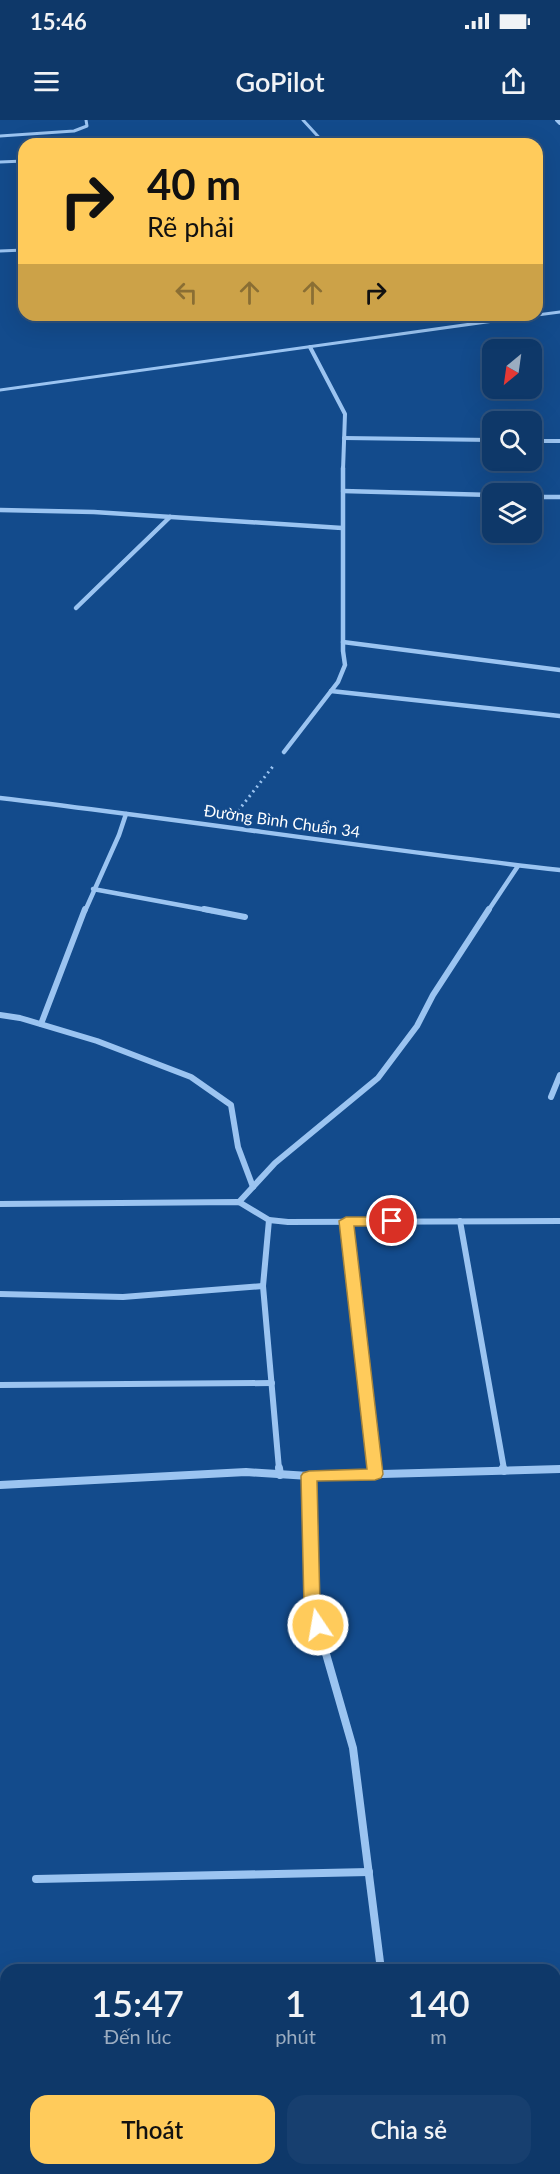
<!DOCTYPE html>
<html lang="vi">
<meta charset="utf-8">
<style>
:root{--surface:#0e3869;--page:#173f6f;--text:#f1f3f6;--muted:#9bacc0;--line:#2e527d;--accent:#ffcb5b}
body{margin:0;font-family:Lato,sans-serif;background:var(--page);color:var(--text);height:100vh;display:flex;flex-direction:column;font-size:22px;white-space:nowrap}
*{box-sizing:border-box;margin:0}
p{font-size:20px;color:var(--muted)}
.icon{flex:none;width:33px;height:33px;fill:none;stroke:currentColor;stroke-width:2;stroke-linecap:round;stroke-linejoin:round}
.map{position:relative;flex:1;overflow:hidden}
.side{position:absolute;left:0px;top:1844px;width:561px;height:212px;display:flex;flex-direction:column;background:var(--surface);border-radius:18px 18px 0 0;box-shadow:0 6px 24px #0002,0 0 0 2px var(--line)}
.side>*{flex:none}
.guide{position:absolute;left:18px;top:18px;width:525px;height:183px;border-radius:18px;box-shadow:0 6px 24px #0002,0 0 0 2px var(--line);background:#ffcb5b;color:#111;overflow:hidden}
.needle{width:39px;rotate:209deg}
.tools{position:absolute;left:482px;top:219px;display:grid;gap:12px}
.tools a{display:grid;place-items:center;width:60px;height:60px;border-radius:12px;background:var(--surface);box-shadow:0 6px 24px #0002,0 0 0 2px var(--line);font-size:30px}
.pin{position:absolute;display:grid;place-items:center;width:51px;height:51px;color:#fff;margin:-26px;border:3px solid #fff;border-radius:50%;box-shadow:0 2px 6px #0007}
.me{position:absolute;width:66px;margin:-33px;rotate:348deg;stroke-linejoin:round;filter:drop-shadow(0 0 4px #0008)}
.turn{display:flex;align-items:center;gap:21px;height:126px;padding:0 30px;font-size:27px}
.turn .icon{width:78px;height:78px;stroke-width:2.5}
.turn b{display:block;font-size:42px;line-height:51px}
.lanes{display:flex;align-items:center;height:57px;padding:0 30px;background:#0003;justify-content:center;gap:30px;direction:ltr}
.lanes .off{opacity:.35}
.eta{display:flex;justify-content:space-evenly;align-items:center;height:102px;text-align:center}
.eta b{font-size:36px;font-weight:600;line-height:42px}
.button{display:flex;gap:12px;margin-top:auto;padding:12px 30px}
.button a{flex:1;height:69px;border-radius:18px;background:var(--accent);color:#111;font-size:24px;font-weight:600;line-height:69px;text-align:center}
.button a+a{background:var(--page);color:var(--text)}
.status{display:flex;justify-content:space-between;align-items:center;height:42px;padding:0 30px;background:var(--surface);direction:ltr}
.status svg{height:16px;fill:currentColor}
header{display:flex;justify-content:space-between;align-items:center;height:78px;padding:0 30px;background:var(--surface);font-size:27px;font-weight:600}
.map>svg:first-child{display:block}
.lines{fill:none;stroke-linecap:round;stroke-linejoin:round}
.path{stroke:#9bc4f1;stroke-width:3;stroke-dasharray:2 4;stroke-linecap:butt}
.lane{stroke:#9bc4f1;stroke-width:3}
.street-far3{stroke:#9bc4f1;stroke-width:4}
.street-far2{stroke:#9bc4f1;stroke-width:4.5}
.street-far1{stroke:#9bc4f1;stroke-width:6}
.street{stroke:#9bc4f1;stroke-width:8}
.route{fill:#ffcb5b;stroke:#a6843b;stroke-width:1.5}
.labels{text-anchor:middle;stroke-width:6;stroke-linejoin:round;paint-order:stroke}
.street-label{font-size:16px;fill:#fff;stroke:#134b8c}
</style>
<div class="status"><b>15:46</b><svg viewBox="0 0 49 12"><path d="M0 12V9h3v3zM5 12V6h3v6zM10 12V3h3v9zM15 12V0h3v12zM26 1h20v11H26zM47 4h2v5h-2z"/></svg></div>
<header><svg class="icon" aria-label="menu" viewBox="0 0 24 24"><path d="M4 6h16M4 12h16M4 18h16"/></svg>GoPilot<svg class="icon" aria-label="share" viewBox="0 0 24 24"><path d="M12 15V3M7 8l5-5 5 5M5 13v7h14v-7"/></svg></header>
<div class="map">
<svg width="560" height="2054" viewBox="0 0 560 2054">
<rect width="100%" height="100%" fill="#134b8c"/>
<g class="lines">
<polyline class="path" points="238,691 274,645"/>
<g class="lane">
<polyline points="303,0 325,24"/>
<polyline points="0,16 74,11 87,6 86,0"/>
<polyline points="0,42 24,41"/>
<polyline points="0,131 24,130"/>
<polyline points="537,195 560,192"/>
<polyline points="0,270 536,195"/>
</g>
<g class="street-far3">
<polyline points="557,0 560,3"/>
<polyline points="310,227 345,294 343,350"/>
<polyline points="344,318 492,320"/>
<polyline points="531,321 560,321"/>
</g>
<g class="street-far2">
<polyline points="343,371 492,375"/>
<polyline points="531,377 560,377"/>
<polyline points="0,390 94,392 342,408"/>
<polyline points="76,488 170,397"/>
<polyline points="343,522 560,550"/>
<polyline points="331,571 560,596"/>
<polyline points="284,632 338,562 345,545 343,531 343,348"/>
<path d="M 0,678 C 187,700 373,729 560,750"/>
<polyline points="93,769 212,791"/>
<polyline points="85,791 119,715 126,694"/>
<polyline points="488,791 518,746"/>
</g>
<g class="street-far1">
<polyline points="204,789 245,797"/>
<polyline points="0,895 20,898 97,921 191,957 231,985 238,1027 253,1067"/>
<polyline points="41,904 85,789"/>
<polyline points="551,977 560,955"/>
<polyline points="239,1082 275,1043 378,958 417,906 433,875 489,789"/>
<polyline points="0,1084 239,1082 269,1100 288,1102 560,1101"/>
<polyline points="269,1100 263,1166 279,1349"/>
<polyline points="346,1101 374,1349"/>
<polyline points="460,1101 504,1349"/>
<polyline points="0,1174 123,1177 263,1166"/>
<polyline points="0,1265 272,1263"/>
</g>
<g class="street">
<polyline points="279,1348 280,1355"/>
<polyline points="374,1348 375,1354"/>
<polyline points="503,1348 504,1351"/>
<polyline points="309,1356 312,1485 353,1628 381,1850"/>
<polyline points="0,1365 246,1352 309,1356 560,1349"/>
<polyline points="36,1759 369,1752"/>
<polyline points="0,1938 6,1938"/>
<polyline points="555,1994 560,1993"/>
<polyline points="425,2049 425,2054"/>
</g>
</g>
<polygon class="route" points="346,1097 392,1097 399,1101 392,1106 354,1106 383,1354 381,1358 375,1360 317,1361 320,1485 326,1505 324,1510 312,1510 304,1485 301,1356 303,1353 309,1351 367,1349 339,1101"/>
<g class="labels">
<g class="street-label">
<text transform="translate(282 701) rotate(8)" y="6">Đường Bình Chuẩn 34</text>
</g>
</g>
</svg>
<div class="tools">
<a><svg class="needle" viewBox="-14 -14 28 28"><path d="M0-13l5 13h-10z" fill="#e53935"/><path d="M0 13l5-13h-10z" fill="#9bacc0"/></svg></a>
<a><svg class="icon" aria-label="search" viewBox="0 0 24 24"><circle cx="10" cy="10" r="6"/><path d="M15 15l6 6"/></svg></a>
<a><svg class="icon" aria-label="layers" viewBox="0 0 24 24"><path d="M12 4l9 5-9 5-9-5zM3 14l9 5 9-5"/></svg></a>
</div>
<div class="pin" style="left:392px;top:1101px;background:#d93025"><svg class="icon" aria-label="arrive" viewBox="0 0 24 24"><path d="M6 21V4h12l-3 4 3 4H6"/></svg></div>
<svg class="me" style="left:318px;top:1505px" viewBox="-20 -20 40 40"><circle r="17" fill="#ffcb5b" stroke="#fff" stroke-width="3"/><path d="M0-11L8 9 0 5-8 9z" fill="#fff"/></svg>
<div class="guide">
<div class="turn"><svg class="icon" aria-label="right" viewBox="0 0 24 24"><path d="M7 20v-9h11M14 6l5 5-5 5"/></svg><div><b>40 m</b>Rẽ phải</div></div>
<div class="lanes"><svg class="icon off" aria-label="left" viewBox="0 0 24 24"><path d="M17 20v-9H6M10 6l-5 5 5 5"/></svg><svg class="icon off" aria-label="ahead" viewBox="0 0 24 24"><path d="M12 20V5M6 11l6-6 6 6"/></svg><svg class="icon off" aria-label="ahead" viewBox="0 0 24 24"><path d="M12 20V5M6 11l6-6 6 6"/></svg><svg class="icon" aria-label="right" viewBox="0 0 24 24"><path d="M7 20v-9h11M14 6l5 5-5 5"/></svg></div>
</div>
<section class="side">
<div class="eta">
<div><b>15:47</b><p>Đến lúc</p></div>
<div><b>1</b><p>phút</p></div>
<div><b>140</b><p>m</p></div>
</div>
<div class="button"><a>Thoát</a><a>Chia sẻ</a></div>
</section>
</div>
